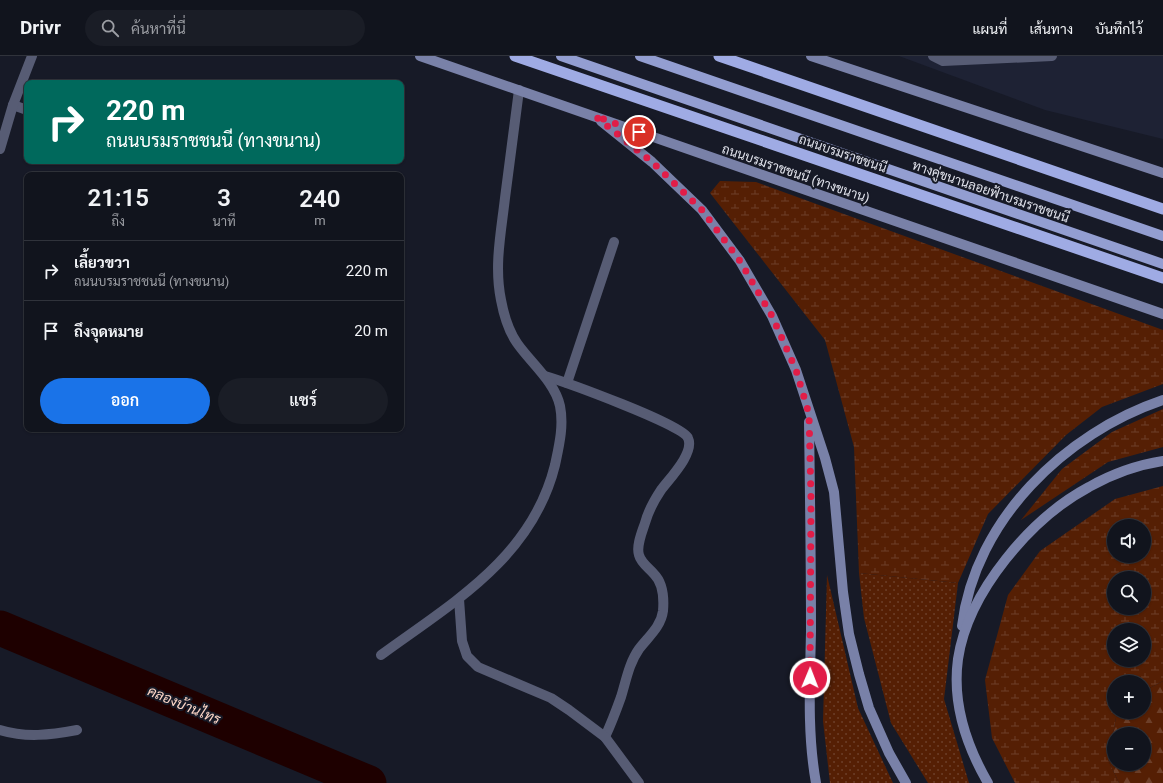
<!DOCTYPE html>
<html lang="th">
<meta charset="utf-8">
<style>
:root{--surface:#11141d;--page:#1a1d26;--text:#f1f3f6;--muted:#9c9ea4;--line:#30333b;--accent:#1a73e8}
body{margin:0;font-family:Roboto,Sarabun,sans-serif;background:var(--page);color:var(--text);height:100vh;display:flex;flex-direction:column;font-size:15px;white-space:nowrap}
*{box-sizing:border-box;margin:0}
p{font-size:13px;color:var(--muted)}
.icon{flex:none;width:22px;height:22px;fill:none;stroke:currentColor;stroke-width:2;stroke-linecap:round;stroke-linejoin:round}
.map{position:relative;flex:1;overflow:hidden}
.sheet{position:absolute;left:24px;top:116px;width:380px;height:260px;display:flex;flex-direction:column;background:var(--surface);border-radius:8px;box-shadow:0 1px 3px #0004,0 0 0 1px var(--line)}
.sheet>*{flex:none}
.guide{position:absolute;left:24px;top:24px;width:380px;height:84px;border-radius:8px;box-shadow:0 1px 3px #0004,0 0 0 1px var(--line);background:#00695c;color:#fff;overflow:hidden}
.buttons{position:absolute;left:1107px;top:463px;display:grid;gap:8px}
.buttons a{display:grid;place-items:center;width:44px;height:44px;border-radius:50%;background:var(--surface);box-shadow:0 1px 3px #0004,0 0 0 1px var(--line);font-size:20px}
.pin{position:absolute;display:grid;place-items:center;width:34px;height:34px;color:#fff;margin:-17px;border:2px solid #fff;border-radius:50%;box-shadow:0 1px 4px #0007}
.me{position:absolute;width:44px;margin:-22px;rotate:1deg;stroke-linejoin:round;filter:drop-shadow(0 0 3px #0008)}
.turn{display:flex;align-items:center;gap:14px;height:84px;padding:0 16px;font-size:18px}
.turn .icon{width:52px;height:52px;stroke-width:2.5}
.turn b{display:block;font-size:28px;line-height:34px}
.eta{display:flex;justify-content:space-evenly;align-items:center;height:68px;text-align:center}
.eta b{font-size:24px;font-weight:600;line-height:28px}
.action{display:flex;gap:8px;margin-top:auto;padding:8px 16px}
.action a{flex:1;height:46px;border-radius:24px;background:var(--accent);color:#fff;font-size:16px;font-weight:600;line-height:46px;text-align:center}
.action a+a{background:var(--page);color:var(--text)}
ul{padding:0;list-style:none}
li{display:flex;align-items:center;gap:12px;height:60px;padding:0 16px;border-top:1px solid var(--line)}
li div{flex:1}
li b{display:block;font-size:15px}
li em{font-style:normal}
header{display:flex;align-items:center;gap:24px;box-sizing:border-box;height:56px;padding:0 20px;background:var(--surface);border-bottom:1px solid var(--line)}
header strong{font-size:19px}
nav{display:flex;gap:22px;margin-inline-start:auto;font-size:14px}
.search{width:280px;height:36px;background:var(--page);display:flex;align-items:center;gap:10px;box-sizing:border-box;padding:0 14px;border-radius:22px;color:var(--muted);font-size:15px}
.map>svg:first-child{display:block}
.built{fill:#1e2234}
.grass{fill:url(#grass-dots)}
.forest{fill:url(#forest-firs);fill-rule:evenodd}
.wetland{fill:url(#wetland-marsh);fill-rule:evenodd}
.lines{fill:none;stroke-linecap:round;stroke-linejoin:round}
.river{stroke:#1e0000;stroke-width:35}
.service{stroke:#575c74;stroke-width:10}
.minor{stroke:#575c74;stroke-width:10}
.secondary{stroke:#7981a8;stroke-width:10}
.primary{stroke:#939ed1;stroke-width:10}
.trunk{stroke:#9fabe4;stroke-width:11}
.route{stroke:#e11d48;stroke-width:7;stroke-dasharray:0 12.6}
.labels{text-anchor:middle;stroke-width:4;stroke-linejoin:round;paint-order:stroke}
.street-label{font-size:13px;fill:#e1e3ec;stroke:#171a27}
.water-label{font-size:14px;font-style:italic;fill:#fcd6c7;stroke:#171a27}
</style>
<header>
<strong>Drivr</strong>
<div class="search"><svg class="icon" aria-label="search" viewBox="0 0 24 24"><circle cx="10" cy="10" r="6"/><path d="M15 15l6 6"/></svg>ค้นหาที่นี่</div>
<nav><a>แผนที่</a><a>เส้นทาง</a><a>บันทึกไว้</a></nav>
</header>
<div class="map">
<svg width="1163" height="727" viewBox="0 0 1163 727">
<defs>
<pattern id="grass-dots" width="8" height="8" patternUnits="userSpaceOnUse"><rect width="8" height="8" fill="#551f04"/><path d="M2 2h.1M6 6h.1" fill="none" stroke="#6d3f29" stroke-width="1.8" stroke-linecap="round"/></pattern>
<pattern id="forest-firs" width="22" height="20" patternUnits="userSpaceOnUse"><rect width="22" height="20" fill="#551f04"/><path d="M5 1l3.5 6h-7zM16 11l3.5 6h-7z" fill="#6d3f29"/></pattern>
<pattern id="wetland-marsh" width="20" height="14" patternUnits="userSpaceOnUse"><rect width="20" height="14" fill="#551f04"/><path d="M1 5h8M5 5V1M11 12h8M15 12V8" fill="none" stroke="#6d3f29"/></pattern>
</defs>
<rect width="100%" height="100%" fill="#171a27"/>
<polygon class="built" points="899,0 1163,0 1163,83 1045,54"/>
<g class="grass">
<polygon points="859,517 958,527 944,643 969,727 928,727 891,667 864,562"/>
<polygon points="827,519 858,652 893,727 830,727 823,665"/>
</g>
<path class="forest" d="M 1163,625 L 1163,727 L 1119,727 L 1108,704 L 1117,656 L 1144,656 L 1144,635 ZM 1114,678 L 1144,678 L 1144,708 L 1114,708 Z"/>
<g class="wetland">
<polygon points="720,125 756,126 1163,274 1163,328 1102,351 1066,379 988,458 958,527 859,517 854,391 825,284 710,137"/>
<polygon points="1163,353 1163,391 1108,406 1021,464 1062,413 1112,376"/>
<path d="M 1163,430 L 1163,625 L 1144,635 L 1144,626 L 1114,626 L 1114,656 L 1117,656 L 1108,704 L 1119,727 L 1015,727 L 992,682 L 985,624 L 1008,539 L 1040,495 L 1115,443 ZM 1114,470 L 1144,470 L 1144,500 L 1114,500 ZM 1114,522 L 1144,522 L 1144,552 L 1114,552 ZM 1114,574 L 1144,574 L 1144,604 L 1114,604 Z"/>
</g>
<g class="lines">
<polyline class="river" points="0,572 369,727"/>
<g class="service">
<polyline points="933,0 943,5 1052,0"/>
<polyline points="13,49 27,54"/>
<polyline points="0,93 13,49 32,0"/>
<path d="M 545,320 C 565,326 682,368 688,382 C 695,397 669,423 661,434 C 655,443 648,456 645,467 C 642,476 636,490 639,499 C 641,507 649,512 654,518 C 663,527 664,543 663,555 C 661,571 648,581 639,593 C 629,607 626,625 621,641 C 616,655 611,668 605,681"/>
<polyline points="567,327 614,186"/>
<polyline points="459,543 462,585 467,600 478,611 551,642 569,654 605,681 639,727"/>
<path d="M 381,599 C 452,547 532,502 555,409 C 559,390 564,370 560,350 C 555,326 530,306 517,287 C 508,274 504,260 501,244 C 494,210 501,177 505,142 C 510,106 514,70 519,34"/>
</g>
<path class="minor" d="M 0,674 C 26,682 50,679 77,674"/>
<g class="secondary">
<polyline points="420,0 1163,258"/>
<polyline points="811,0 1163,117"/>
<polyline points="601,65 652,106 702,154 740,205 772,260 796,314 825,402 834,436 843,536 849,578 859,618 869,652 889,697 906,727"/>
<path d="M 809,366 C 810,436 811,505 811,575 C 810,626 807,677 816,727"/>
<path d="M 962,570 C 975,464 1065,377 1163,344"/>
<path d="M 988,727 C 966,689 952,647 958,603 C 968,536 1031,462 1089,431 C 1112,418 1137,409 1163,405"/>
</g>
<g class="primary">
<polyline points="561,0 1163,208"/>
<polyline points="640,0 1163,180"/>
</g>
<g class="trunk">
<polyline points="515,0 1163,222"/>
<polyline points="719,0 1163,153"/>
</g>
</g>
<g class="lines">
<polyline class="route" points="639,76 595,60 652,106 702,154 740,205 772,260 796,314 809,358 811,442 810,622"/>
</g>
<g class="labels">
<g class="street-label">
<text transform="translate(843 97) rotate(19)" y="5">ถนนบรมราชชนนี</text>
<text transform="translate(796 117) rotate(19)" y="5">ถนนบรมราชชนนี (ทางขนาน)</text>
<text transform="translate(991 135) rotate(19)" y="5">ทางคู่ขนานลอยฟ้าบรมราชชนนี</text>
</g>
<g class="water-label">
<text transform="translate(184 649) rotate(23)" y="5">คลองบ้านไทร</text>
</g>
</g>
</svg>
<div class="buttons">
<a><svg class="icon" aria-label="sound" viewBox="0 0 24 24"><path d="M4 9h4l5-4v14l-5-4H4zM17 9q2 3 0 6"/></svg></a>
<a><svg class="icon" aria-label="search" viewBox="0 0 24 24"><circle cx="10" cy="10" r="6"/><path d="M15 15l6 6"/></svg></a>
<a><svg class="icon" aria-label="layers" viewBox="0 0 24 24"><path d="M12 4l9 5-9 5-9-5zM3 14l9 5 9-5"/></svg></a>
<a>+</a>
<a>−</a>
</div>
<div class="pin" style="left:639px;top:76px;background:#d93025"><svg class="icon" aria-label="arrive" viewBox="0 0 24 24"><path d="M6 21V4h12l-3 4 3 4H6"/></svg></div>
<svg class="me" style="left:810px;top:622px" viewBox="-20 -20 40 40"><circle r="17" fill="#e11d48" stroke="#fff" stroke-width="3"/><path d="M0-11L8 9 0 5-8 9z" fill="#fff"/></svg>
<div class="guide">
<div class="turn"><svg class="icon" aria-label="right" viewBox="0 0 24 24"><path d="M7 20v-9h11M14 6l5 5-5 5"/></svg><div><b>220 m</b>ถนนบรมราชชนนี (ทางขนาน)</div></div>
</div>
<section class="sheet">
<div class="eta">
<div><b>21:15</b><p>ถึง</p></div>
<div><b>3</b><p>นาที</p></div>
<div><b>240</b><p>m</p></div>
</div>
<ul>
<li><svg class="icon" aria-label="right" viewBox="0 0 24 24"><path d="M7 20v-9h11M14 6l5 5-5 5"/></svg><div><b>เลี้ยวขวา</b><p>ถนนบรมราชชนนี (ทางขนาน)</p></div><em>220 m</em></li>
<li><svg class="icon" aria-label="arrive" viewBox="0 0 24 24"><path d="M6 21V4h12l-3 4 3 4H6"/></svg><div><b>ถึงจุดหมาย</b></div><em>20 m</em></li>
</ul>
<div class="action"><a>ออก</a><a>แชร์</a></div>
</section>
</div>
